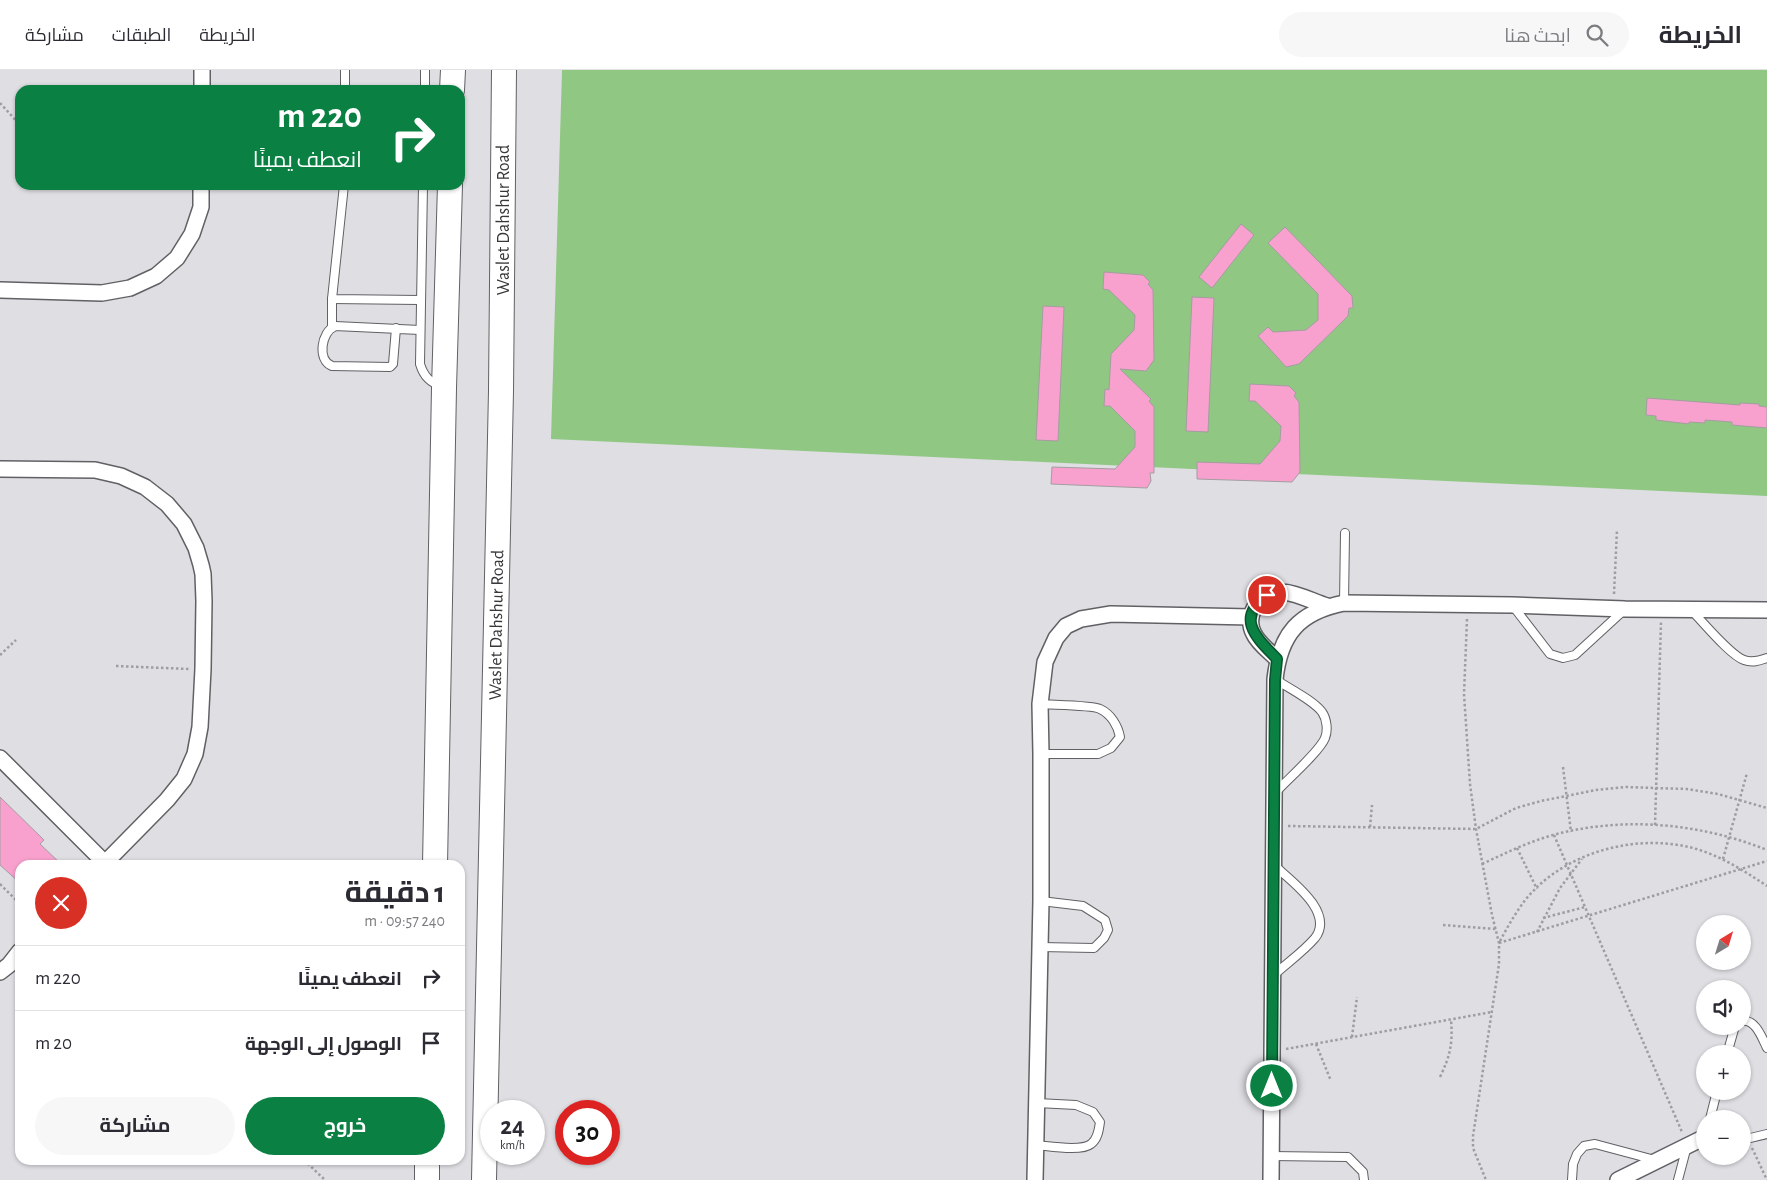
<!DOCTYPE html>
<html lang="ar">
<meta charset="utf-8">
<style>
:root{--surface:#fff;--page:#f7f7f7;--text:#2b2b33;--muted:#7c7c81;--line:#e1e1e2;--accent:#0b8043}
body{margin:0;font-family:"Alegreya Sans",Cairo,sans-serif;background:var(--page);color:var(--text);direction:rtl;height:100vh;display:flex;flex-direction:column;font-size:19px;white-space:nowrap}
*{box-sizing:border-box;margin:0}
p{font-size:16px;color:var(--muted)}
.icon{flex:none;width:28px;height:28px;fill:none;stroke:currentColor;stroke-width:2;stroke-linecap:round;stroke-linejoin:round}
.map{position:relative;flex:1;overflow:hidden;direction:ltr}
.details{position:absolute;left:15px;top:790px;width:450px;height:305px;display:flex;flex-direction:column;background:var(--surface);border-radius:15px;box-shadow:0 1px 4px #0004;direction:rtl}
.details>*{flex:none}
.banner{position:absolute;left:15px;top:15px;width:450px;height:105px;border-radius:15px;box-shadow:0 1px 4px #0004;direction:rtl;background:#0b8043;color:#fff;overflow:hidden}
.needle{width:32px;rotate:38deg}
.buttons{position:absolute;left:1696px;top:845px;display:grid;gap:10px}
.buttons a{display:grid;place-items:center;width:55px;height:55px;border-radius:50%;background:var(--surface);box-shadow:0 1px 4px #0004;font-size:25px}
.speed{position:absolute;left:480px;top:1030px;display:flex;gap:10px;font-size:25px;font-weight:700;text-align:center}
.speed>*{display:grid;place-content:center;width:65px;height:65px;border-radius:50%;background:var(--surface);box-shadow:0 1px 4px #0004;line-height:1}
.speed small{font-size:12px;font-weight:400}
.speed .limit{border:8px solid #d22;background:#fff;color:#111}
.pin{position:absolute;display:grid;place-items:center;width:42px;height:42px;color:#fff;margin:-21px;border:2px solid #fff;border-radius:50%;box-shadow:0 1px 5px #0007}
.me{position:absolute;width:55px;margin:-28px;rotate:0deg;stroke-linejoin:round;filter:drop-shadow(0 0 4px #0008)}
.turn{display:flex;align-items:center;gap:18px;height:105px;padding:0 20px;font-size:22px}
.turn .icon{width:65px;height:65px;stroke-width:2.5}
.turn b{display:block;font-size:35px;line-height:42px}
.round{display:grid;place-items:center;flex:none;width:52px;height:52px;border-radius:26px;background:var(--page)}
.summary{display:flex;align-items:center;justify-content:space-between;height:85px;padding:0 20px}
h1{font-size:30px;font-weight:700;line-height:38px}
.action{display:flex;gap:10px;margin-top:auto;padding:10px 20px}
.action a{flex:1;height:58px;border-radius:30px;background:var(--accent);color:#fff;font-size:20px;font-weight:700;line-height:58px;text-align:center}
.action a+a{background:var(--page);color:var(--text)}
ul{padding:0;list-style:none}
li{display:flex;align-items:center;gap:15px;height:65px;padding:0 20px;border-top:1px solid var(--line)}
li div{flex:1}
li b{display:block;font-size:19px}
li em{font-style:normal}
header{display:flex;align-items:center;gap:30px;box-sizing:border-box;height:70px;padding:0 25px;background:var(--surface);border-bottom:1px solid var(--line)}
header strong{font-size:24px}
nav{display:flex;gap:28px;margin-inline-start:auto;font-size:18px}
.search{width:350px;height:45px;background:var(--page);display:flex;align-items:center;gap:12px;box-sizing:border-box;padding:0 18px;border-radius:28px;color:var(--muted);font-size:19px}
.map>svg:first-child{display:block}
.green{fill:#90c883}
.building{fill:#f9a1ce;stroke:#a39da0}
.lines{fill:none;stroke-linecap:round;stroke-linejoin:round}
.lane-casing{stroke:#616064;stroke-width:10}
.street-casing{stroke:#616064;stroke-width:18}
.primary-casing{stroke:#616064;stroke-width:26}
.path{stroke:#9e9da1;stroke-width:2.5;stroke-dasharray:2.5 2.5;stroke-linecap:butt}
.lane{stroke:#fff;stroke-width:8}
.street{stroke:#fff;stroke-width:15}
.primary{stroke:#fff;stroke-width:24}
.route-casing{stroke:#07532c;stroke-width:12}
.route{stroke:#0b8043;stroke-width:9}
.labels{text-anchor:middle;stroke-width:4;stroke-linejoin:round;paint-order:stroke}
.street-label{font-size:18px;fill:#383739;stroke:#fff}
</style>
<header>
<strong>الخريطة</strong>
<div class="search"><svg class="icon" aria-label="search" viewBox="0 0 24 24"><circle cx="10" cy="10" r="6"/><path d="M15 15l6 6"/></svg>ابحث هنا</div>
<nav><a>الخريطة</a><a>الطبقات</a><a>مشاركة</a></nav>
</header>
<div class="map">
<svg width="1767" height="1110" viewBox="0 0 1767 1110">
<rect width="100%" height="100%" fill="#dfdee3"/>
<polygon class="green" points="562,0 1767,0 1767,426 551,369"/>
<g class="building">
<polygon points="1241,154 1254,165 1212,218 1199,207"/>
<polygon points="1285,157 1352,226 1353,238 1349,238 1348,246 1299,294 1286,297 1258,266 1268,257 1273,262 1306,260 1318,250 1318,224 1268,173"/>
<polygon points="1104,202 1143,205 1150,212 1148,214 1153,220 1154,290 1146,301 1120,299 1151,329 1149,331 1154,337 1154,403 1150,403 1151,411 1147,418 1051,414 1052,397 1115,399 1135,377 1135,361 1110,336 1104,336 1105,319 1109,320 1111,284 1134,260 1135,245 1109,220 1103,219"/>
<polygon points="1192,227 1214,228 1208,362 1186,361"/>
<polygon points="1043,236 1064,237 1058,371 1036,370"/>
<polygon points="1250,314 1289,316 1296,323 1294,326 1299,332 1300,402 1292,412 1197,409 1197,392 1260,394 1280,371 1281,356 1255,331 1249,331"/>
<polygon points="1647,328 1740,335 1740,333 1759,334 1759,336 1767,337 1767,358 1732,355 1732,352 1705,350 1705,353 1689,352 1689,354 1656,350 1656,346 1646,345"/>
<polygon points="0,727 44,770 40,774 62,795 20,795 20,813 0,795"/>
</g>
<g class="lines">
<defs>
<g id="lane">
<polyline points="345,0 345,20"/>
<polyline points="425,20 425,0"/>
<polyline points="344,115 332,229 420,230"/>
<path d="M 423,115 L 420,294 C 424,307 430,312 442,317"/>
<polyline points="332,258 332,229"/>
<path d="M 396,258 L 393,294 L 390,297 L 332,296 C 317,290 321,262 335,256 L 420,260"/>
<polyline points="1344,533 1345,463"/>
<polyline points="1513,536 1550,584 1563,588 1575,585 1624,540"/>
<path d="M 1692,541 C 1704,553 1730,585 1744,590 C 1752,593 1759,591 1767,588"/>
<path d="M 1275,609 C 1288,618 1313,630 1322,642 C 1327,649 1328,661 1325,668 C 1320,681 1287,710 1276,722"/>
<path d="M 1040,634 C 1050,635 1093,635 1100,639 C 1111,644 1118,656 1120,667 L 1111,678 L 1098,684 L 1041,684"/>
<polyline points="1040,877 1094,878 1104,868 1108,860 1105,850 1083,836 1041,831"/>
<path d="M 1274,905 C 1287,893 1303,882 1315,868 C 1335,842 1291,811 1275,796"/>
<path d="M 1742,951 C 1756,949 1762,968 1767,978"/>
<polyline points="1727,984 1735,956"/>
<polyline points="1710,1049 1717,1021"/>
<polyline points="1742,1070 1767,1064"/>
<path d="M 1035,1075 C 1049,1076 1081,1082 1091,1074 C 1098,1069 1099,1059 1100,1052 L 1093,1042 L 1076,1035 L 1037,1033"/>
<polyline points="1271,1086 1348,1087 1363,1102 1364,1110"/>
<polyline points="1572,1110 1573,1094 1577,1084 1584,1076 1595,1074 1655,1090"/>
<polyline points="1678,1110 1687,1076"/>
</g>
<g id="street">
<polyline points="202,20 202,0"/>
<polyline points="0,220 102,223 130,218 156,206 177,188 192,164 201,137 201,115"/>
<polyline points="0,399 95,400 121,406 145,417 167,434 184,454 196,478 201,495 203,504 204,531 203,599 200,657 195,684 184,709 167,730 103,795"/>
<path d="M 1277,589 C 1270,582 1258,573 1254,564 C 1243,544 1262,520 1283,522 C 1297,523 1314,532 1327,536"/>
<polyline points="0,688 105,793"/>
<polyline points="0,902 9,895 20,881"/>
<polyline points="1035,1110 1041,831 1041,684 1040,634 1045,592 1056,568 1066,556 1081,549 1111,544 1251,547"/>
<path d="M 1271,1110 L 1275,609 C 1280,564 1299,542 1344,533 L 1512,535 L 1625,539 L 1767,540"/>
<polyline points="1618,1110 1705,1067"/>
</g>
<g id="primary">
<polyline points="452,20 453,0"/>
<polyline points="435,795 444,318 450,115"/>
<polyline points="427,1110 427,1090"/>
<polyline points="484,1110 501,321 504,0"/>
</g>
</defs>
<use href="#lane" class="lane-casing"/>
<use href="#street" class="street-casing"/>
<use href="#primary" class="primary-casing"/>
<g class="path">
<polyline points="0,33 20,55"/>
<polyline points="1614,524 1617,460"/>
<polyline points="1467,549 1464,624 1470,714 1476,759 1492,845 1499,873 1499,894 1473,1066 1473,1078 1486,1110"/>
<polyline points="0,585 16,570"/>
<polyline points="116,596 189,599"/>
<polyline points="1563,697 1571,762"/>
<polyline points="1655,755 1661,552"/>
<polyline points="1288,756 1476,759 1516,738 1541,731 1596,720 1626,717 1687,719 1718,724 1767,738"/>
<polyline points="1370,757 1372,735"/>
<polyline points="1554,765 1682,1062"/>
<polyline points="1517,778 1537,819"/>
<polyline points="1723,789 1747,703"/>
<path d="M 1482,794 C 1506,783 1528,772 1553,765 C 1623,746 1700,753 1767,780"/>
<polyline points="0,814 20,834"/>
<polyline points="1543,848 1585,837"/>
<polyline points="1443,855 1496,859"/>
<polyline points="1537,862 1560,818 1582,789"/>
<path d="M 1500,871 C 1508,856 1516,842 1526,829 C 1564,783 1632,764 1689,777 C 1718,784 1743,800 1767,816"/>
<polyline points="1499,873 1767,791"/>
<polyline points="1352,967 1357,927"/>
<polyline points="1316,974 1331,1011"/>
<polyline points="1286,979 1492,942"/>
<path d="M 1440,1007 C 1450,986 1453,974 1451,950"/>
<polyline points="1752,1078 1767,1110"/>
<polyline points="304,1090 325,1110"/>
</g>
<use href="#lane" class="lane"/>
<use href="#street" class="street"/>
<use href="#primary" class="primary"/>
</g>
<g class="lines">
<defs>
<path id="route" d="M 1267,525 C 1234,549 1258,569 1277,589 L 1275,610 L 1272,1016"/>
</defs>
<use href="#route" class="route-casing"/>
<use href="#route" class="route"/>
</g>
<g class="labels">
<g class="street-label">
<text transform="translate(503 150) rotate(-90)" y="6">Waslet Dahshur Road</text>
<text transform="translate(496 555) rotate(-89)" y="6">Waslet Dahshur Road</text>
</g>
</g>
</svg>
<div class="buttons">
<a><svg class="needle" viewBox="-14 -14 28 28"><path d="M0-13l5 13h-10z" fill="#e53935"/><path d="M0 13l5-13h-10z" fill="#7c7c81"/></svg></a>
<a><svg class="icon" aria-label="sound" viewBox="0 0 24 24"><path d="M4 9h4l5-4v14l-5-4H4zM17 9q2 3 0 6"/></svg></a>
<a>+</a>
<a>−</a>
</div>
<div class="speed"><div>24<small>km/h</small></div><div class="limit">30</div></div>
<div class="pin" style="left:1267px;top:525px;background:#d93025"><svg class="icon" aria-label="arrive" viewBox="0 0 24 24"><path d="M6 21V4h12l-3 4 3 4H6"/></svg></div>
<svg class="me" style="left:1272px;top:1016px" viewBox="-20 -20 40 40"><circle r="17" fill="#0b8043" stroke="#fff" stroke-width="3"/><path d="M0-11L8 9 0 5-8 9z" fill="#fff"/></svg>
<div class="banner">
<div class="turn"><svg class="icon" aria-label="right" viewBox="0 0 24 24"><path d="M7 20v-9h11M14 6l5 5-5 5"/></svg><div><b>220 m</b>انعطف يمينًا</div></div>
</div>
<section class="details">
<div class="summary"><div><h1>1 دقيقة</h1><p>240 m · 09:57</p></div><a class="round" style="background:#d93025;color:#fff"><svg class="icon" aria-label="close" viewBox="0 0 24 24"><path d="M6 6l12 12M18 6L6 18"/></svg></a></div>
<ul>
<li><svg class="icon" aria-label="right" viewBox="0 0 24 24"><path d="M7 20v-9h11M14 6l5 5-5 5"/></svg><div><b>انعطف يمينًا</b></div><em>220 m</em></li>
<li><svg class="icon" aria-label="arrive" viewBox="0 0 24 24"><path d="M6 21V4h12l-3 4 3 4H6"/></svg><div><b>الوصول إلى الوجهة</b></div><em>20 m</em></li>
</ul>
<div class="action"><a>خروج</a><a>مشاركة</a></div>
</section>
</div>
